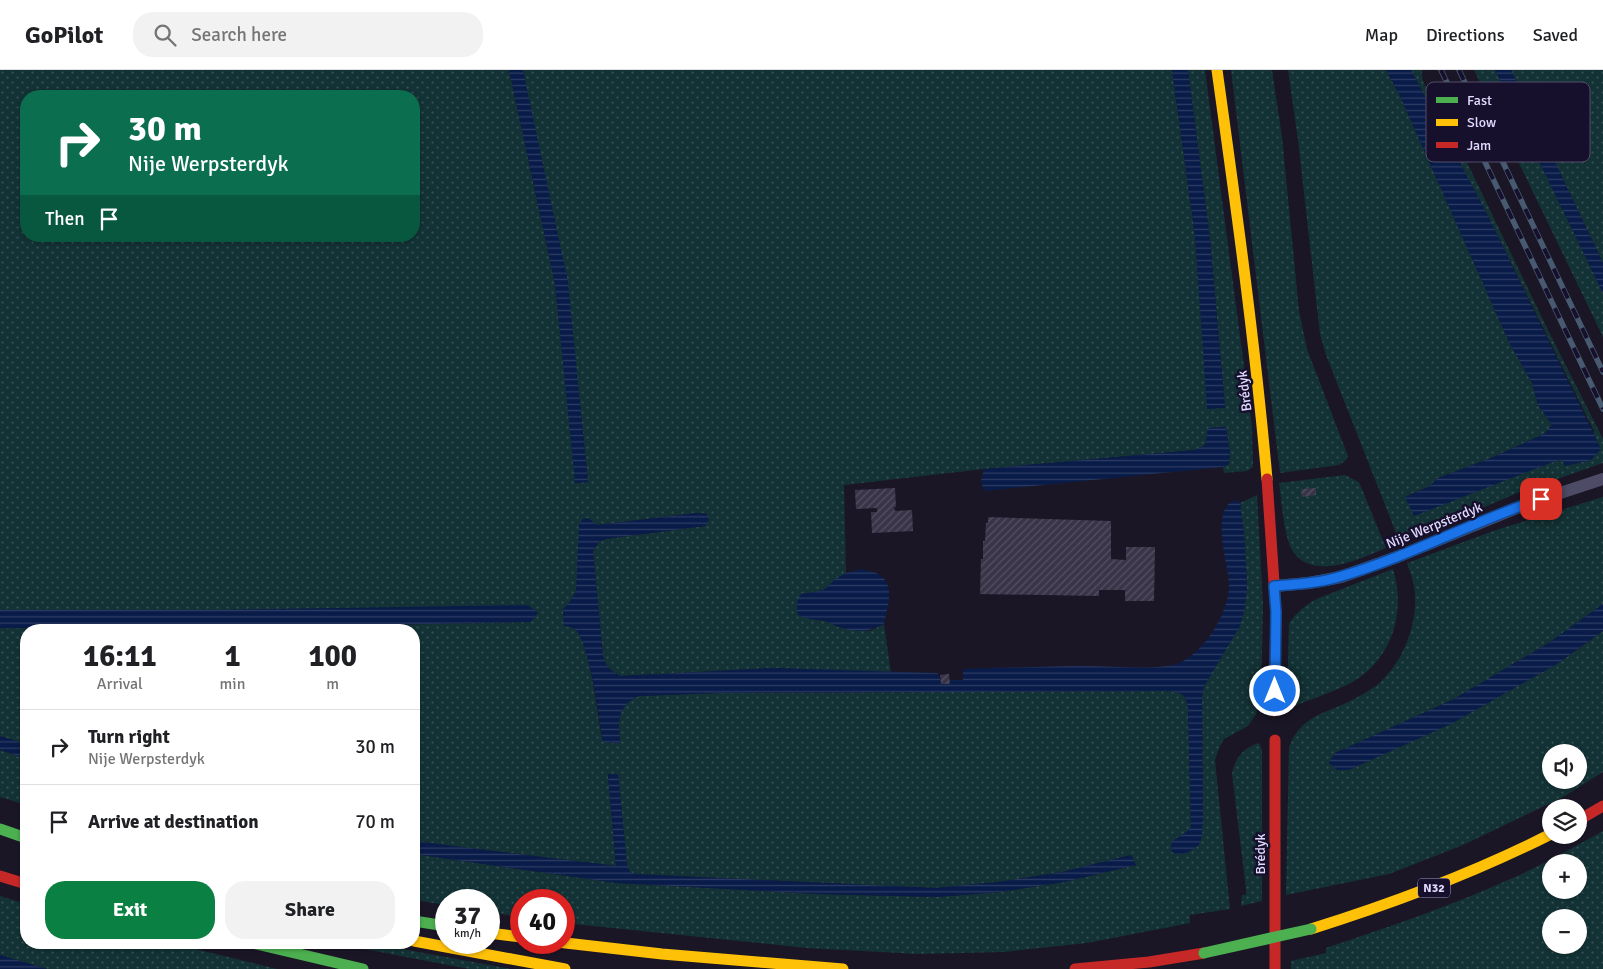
<!DOCTYPE html>
<meta charset="utf-8">
<style>
:root{--surface:#fff;--page:#f2f2f2;--text:#202124;--muted:#757577;--line:#e0e0e0;--accent:#0b8043}
body{margin:0;font-family:Signika,sans-serif;background:var(--page);color:var(--text);height:100vh;display:flex;flex-direction:column;font-size:19px;white-space:nowrap}
*{box-sizing:border-box;margin:0}
p{font-size:16px;color:var(--muted)}
.icon{flex:none;width:28px;height:28px;fill:none;stroke:currentColor;stroke-width:2;stroke-linecap:round;stroke-linejoin:round}
.map{position:relative;flex:1;overflow:hidden}
.drawer{position:absolute;left:20px;top:554px;width:400px;height:325px;display:flex;flex-direction:column;background:var(--surface);border-radius:20px;box-shadow:0 1px 4px #0004}
.drawer>*{flex:none}
.banner{position:absolute;left:20px;top:20px;width:400px;height:152px;border-radius:20px;box-shadow:0 1px 4px #0004;background:#0b6e4f;color:#fff;overflow:hidden}
.fabs{position:absolute;left:1542px;top:674px;display:grid;gap:10px}
.fabs a{display:grid;place-items:center;width:45px;height:45px;border-radius:50%;background:var(--surface);box-shadow:0 1px 4px #0004;font-size:25px}
.speed{position:absolute;left:435px;top:819px;display:flex;gap:10px;font-size:25px;font-weight:700;text-align:center}
.speed>*{display:grid;place-content:center;width:65px;height:65px;border-radius:50%;background:var(--surface);box-shadow:0 1px 4px #0004;line-height:1}
.speed small{font-size:12px;font-weight:400}
.speed .limit{border:8px solid #d22;background:#fff;color:#111}
.pin{position:absolute;display:grid;place-items:center;width:42px;height:42px;color:#fff;margin:-21px;border-radius:10px;box-shadow:0 2px 8px #0006}
.me{position:absolute;width:55px;margin:-28px;rotate:0deg;stroke-linejoin:round;filter:drop-shadow(0 0 4px #0008)}
.turn{display:flex;align-items:center;gap:18px;height:105px;padding:0 25px;font-size:22px}
.turn .icon{width:65px;height:65px;stroke-width:2.5}
.turn b{display:block;font-size:35px;line-height:42px}
.then{display:flex;align-items:center;height:48px;padding:0 25px;background:#0003;gap:10px;font-size:19px}
.eta{display:flex;justify-content:space-evenly;align-items:center;height:85px;text-align:center}
.eta b{font-size:30px;font-weight:700;line-height:35px}
.button{display:flex;gap:10px;margin-top:auto;padding:10px 25px}
.button a{flex:1;height:58px;border-radius:20px;background:var(--accent);color:#fff;font-size:20px;font-weight:700;line-height:58px;text-align:center}
.button a+a{background:var(--page);color:var(--text)}
ul{padding:0;list-style:none}
li{display:flex;align-items:center;gap:15px;height:75px;padding:0 25px;border-top:1px solid var(--line)}
li div{flex:1}
li b{display:block;font-size:19px}
li em{font-style:normal}
header{display:flex;align-items:center;gap:30px;box-sizing:border-box;height:70px;padding:0 25px;background:var(--surface);border-bottom:1px solid var(--line)}
header strong{font-size:24px}
nav{display:flex;gap:28px;margin-inline-start:auto;font-size:18px}
.search{width:350px;height:45px;background:var(--page);display:flex;align-items:center;gap:12px;box-sizing:border-box;padding:0 18px;border-radius:20px;color:var(--muted);font-size:19px}
.map>svg:first-child{display:block}
.green{fill:url(#green-dots);fill-rule:evenodd}
.water{fill:url(#water-rules)}
.building{fill:url(#building-hatch)}
.lines{fill:none;stroke-linecap:round;stroke-linejoin:round}
.lane{stroke:#4e4b67;stroke-width:12}
.fast{stroke:#4caf50;stroke-width:11}
.slow{stroke:#ffc107;stroke-width:11}
.jam{stroke:#c62828;stroke-width:11}
.rail-casing{stroke:#475a70;stroke-width:5.5}
.rail{stroke:#16102c;stroke-width:4;stroke-dasharray:11;stroke-linecap:butt}
.fast-bridge{stroke:#4caf50;stroke-width:11}
.route-casing{stroke:#114b97;stroke-width:12}
.route{stroke:#1a73e8;stroke-width:9}
.labels{text-anchor:middle;stroke-width:5;stroke-linejoin:round;paint-order:stroke}
.shield{fill:#16102c;stroke:#a49ec0;stroke-width:1}
.shield-label{font-size:12px;font-weight:bold;fill:#e1dbff}
.street-label{font-size:14px;fill:#e1dbff;stroke:#16102c}
.key{fill:#16102c;stroke:#534d6b;stroke-width:1}
.key-label{font-size:14px;fill:#e1dbff}
</style>
<header>
<strong>GoPilot</strong>
<div class="search"><svg class="icon" aria-label="search" viewBox="0 0 24 24"><circle cx="10" cy="10" r="6"/><path d="M15 15l6 6"/></svg>Search here</div>
<nav><a>Map</a><a>Directions</a><a>Saved</a></nav>
</header>
<div class="map">
<svg width="1603" height="899" viewBox="0 0 1603 899">
<defs>
<pattern id="green-dots" width="8" height="8" patternUnits="userSpaceOnUse" patternTransform="scale(1.25)"><rect width="8" height="8" fill="#133235"/><path d="M2 2h.1M6 6h.1" fill="none" stroke="#354f53" stroke-width="1.8" stroke-linecap="round"/></pattern>
<pattern id="water-rules" width="6" height="5" patternUnits="userSpaceOnUse" patternTransform="scale(1.25)"><rect width="6" height="5" fill="#091c49"/><path d="M0 2.5h6" fill="none" stroke="#2d3c64"/></pattern>
<pattern id="building-hatch" width="6" height="6" patternUnits="userSpaceOnUse" patternTransform="scale(1.25)"><rect width="6" height="6" fill="#393447"/><path d="M-1 1l2-2M0 6l6-6M5 7l2-2" fill="none" stroke="#555163"/></pattern>
</defs>
<rect width="100%" height="100%" fill="#1a1626"/>
<g class="green">
<path d="M 0,0 L 509,0 L 555,214 L 576,413 L 588,411 L 580,334 L 523,0 L 1172,0 L 1195,166 L 1208,339 L 1225,337 L 1210,169 L 1188,0 L 1205,0 L 1252,357 L 1253,397 L 1247,401 L 1224,403 L 1223,397 L 1229,394 L 1230,383 L 1226,357 L 1209,358 L 1205,375 L 1195,380 L 984,399 L 844,415 L 846,503 L 835,510 L 824,520 L 801,524 L 816,550 L 827,551 L 838,557 L 870,561 L 884,554 L 891,603 L 774,598 L 620,606 C 610,600 606,597 603,586 L 593,481 L 600,471 L 606,469 L 705,456 L 707,444 L 697,443 L 597,455 L 588,448 L 576,521 L 570,532 L 563,540 L 564,556 C 568,556 571,557 575,559 C 590,572 598,650 603,672 L 620,673 C 618,652 617,635 639,626 L 719,623 L 1165,621 C 1180,622 1186,622 1188,639 L 1191,758 C 1185,765 1177,766 1171,774 L 1172,782 L 1203,746 L 1202,627 L 1204,616 L 1239,556 L 1247,516 L 1244,463 L 1240,433 L 1257,425 L 1263,535 L 1261,630 L 1256,644 L 1248,656 L 1224,669 L 1219,678 L 1215,690 L 1230,839 L 1190,845 L 1190,853 L 1087,873 L 1003,882 L 918,884 L 807,878 L 564,853 L 564,830 L 521,830 L 521,847 L 489,842 L 489,830 L 446,830 L 446,835 L 414,830 L 414,784 L 617,813 L 817,824 L 937,827 L 1000,822 L 1064,812 L 1136,795 L 1131,785 L 1062,802 L 998,812 L 935,818 L 634,804 L 630,802 L 627,795 L 618,704 L 608,705 L 616,796 L 414,771 L 414,560 L 26,560 L 26,674 L 0,666 L 0,558 L 218,558 L 531,552 L 212,540 L 0,540 ZM 26,26 L 414,26 L 414,166 L 26,166 Z"/>
<polygon points="1231,0 1272,0 1282,67 1299,241 1307,279 1348,386 1346,390 1339,395 1280,403"/>
<path d="M 1288,0 L 1386,0 L 1400,26 L 1509,272 L 1532,313 L 1538,335 L 1552,355 L 1544,364 L 1491,388 L 1438,408 L 1428,417 L 1406,426 L 1542,396 L 1561,388 L 1565,396 L 1591,390 L 1594,361 L 1488,146 L 1411,0 L 1422,0 C 1422,11 1423,17 1433,22 L 1548,260 L 1603,369 L 1603,393 L 1515,424 L 1400,473 L 1326,285 L 1320,264 L 1298,70 Z"/>
<polygon points="1474,0 1495,0 1603,223 1603,267"/>
<polygon points="1511,0 1603,0 1603,193"/>
<path d="M 1345,405 L 1359,412 L 1386,478 C 1360,489 1309,513 1291,478 C 1283,461 1282,432 1279,413 Z"/>
<path d="M 1603,427 L 1603,534 L 1550,572 L 1452,630 L 1335,683 L 1329,693 L 1557,594 L 1603,561 L 1603,702 L 1563,727 L 1463,775 L 1389,804 L 1286,825 L 1289,677 C 1302,644 1326,644 1354,629 C 1362,625 1370,620 1377,615 C 1401,596 1417,557 1415,526 C 1415,515 1411,504 1407,493 L 1496,460 ZM 1551,682 L 1579,682 L 1579,710 L 1551,710 Z"/>
<path d="M 1393,499 C 1406,540 1393,588 1354,611 C 1335,622 1310,629 1290,638 L 1287,629 L 1289,553 C 1298,541 1306,534 1319,528 Z"/>
<path d="M 1259,673 L 1262,680 L 1262,831 L 1241,836 L 1242,825 L 1246,825 L 1246,819 L 1232,704 C 1235,688 1243,678 1259,673 Z"/>
<polygon points="0,680 26,688 26,735 0,727"/>
<path d="M 1603,761 L 1603,899 L 1291,899 L 1291,891 L 1326,883 L 1326,878 C 1388,857 1449,837 1508,810 C 1541,796 1572,778 1603,761 ZM 1551,792 L 1579,792 L 1579,820 L 1551,820 ZM 1551,848 L 1579,848 L 1579,875 L 1551,875 Z"/>
<polygon points="0,826 26,834 26,872 171,873 277,899 47,899 0,885"/>
<polygon points="333,873 369,873 511,899 469,899"/>
</g>
<g class="water">
<polygon points="509,0 523,0 568,212 588,412 575,413 555,214"/>
<polygon points="1172,0 1188,0 1210,169 1225,338 1207,339 1195,166"/>
<polygon points="1386,0 1411,0 1488,146 1601,379 1591,390 1565,396 1561,389 1414,446 1405,427 1428,417 1438,408 1491,388 1544,364 1552,355 1538,335 1532,313 1509,272 1400,26"/>
<polygon points="1495,0 1511,0 1603,193 1603,223"/>
<polygon points="1226,357 1230,383 1229,394 1223,397 984,421 981,411 984,399 1195,380 1205,375 1208,358"/>
<path d="M 1236,430 L 1240,433 L 1244,463 L 1247,516 L 1245,538 L 1240,556 L 1204,616 L 1202,627 L 1203,746 L 1202,766 L 1199,775 C 1190,782 1182,787 1172,782 L 1171,774 C 1177,766 1185,765 1191,757 L 1188,639 C 1186,622 1180,622 1165,621 L 719,623 L 639,626 C 617,635 618,652 620,673 L 603,672 C 600,651 589,571 575,559 C 571,557 568,556 564,556 L 563,539 L 570,532 L 576,521 L 579,454 L 583,449 L 588,448 L 597,455 L 697,443 L 707,444 L 709,450 L 705,456 L 606,469 L 600,471 L 593,481 L 603,586 C 606,597 610,600 620,606 L 774,598 L 938,603 L 940,610 L 963,610 L 963,599 C 1005,598 1047,596 1088,596 C 1111,596 1160,601 1179,593 C 1205,582 1230,541 1229,513 C 1228,493 1209,437 1236,430 Z"/>
<path d="M 861,499 C 867,501 876,502 880,505 C 896,517 887,538 884,554 C 868,562 857,563 839,557 C 834,556 830,552 825,551 C 815,549 807,550 798,545 C 796,537 796,532 801,524 L 824,520 L 834,510 L 846,503 Z"/>
<polygon points="1603,534 1603,561 1557,594 1451,654 1349,700 1337,700 1329,693 1335,683 1452,630 1550,572"/>
<polygon points="528,535 538,543 531,552 218,558 0,558 0,540 212,540"/>
<polygon points="0,666 26,674 26,688 0,680"/>
<polygon points="608,704 618,704 627,795 630,802 634,804 935,818 998,812 1062,802 1131,785 1136,795 1064,812 1000,822 937,827 817,824 617,813 414,784 414,771 616,796"/>
<polygon points="0,885 47,899 0,899"/>
</g>
<g class="building">
<polygon points="895,418 896,437 894,437 895,441 912,440 913,461 872,463 871,442 877,442 877,438 856,439 855,420"/>
<polygon points="1316,418 1316,425 1302,427 1301,419"/>
<polygon points="988,447 1111,451 1111,489 1126,490 1126,477 1155,477 1154,531 1125,531 1125,520 1099,520 1099,526 980,524 981,489 983,489 983,471 985,471 986,453 988,453"/>
<polygon points="949,604 950,614 941,614 940,605"/>
</g>
<g class="lines">
<polyline class="lane" points="1274,516 1309,513 1341,507 1397,487 1524,435 1603,409"/>
<g class="fast">
<polyline points="0,759 26,768"/>
<polyline points="414,851 446,856"/>
<polyline points="248,872 363,899"/>
</g>
<g class="slow">
<path d="M 1217,0 C 1236,136 1255,272 1267,409"/>
<path d="M 1311,859 C 1394,833 1474,803 1551,764"/>
<polyline points="489,863 521,867"/>
<polyline points="414,871 565,899"/>
<polyline points="557,872 662,884 843,899"/>
</g>
<g class="jam">
<polyline points="1267,409 1276,542 1274,641"/>
<polyline points="1275,670 1275,899"/>
<polyline points="1579,750 1603,736"/>
<polyline points="0,806 26,814"/>
<polyline points="1075,899 1149,892 1204,883"/>
</g>
<defs>
<g id="rail">
<polyline points="1441,0 1603,339"/>
<polyline points="1459,0 1603,302"/>
</g>
</defs>
<use href="#rail" class="rail-casing"/>
<use href="#rail" class="rail"/>
<polyline class="fast-bridge" points="1204,883 1311,859"/>
</g>
<g class="lines">
<defs>
<path id="route" d="M 1275,621 L 1276,542 L 1274,516 C 1297,514 1320,513 1342,506 C 1410,486 1474,451 1541,429"/>
</defs>
<use href="#route" class="route-casing"/>
<use href="#route" class="route"/>
</g>
<g class="labels">
<rect class="shield" x="1418" y="808.5" width="32" height="19" rx="4"/>
<g class="shield-label">
<text x="1434" y="822">N32</text>
</g>
<g class="street-label">
<text transform="translate(1244 321) rotate(-97)" y="5">Brédyk</text>
<text transform="translate(1434 455) rotate(-22)" y="5">Nije Werpsterdyk</text>
<text transform="translate(1260 784) rotate(-90)" y="5">Brédyk</text>
</g>
</g>
<rect x="1426" y="12" width="164" height="80" rx="8" class="key"/>
<rect x="1436" y="27" width="22" height="6" fill="#4caf50"/>
<rect x="1436" y="49" width="22" height="7" fill="#ffc107"/>
<rect x="1436" y="72" width="22" height="6" fill="#c62828"/>
<g class="key-label">
<text x="1467" y="35">Fast</text>
<text x="1467" y="57">Slow</text>
<text x="1467" y="80">Jam</text>
</g>
</svg>
<div class="fabs">
<a><svg class="icon" aria-label="sound" viewBox="0 0 24 24"><path d="M4 9h4l5-4v14l-5-4H4zM17 9q2 3 0 6"/></svg></a>
<a><svg class="icon" aria-label="layers" viewBox="0 0 24 24"><path d="M12 4l9 5-9 5-9-5zM3 14l9 5 9-5"/></svg></a>
<a>+</a>
<a>−</a>
</div>
<div class="speed"><div>37<small>km/h</small></div><div class="limit">40</div></div>
<div class="pin" style="left:1541px;top:429px;background:#d93025"><svg class="icon" aria-label="arrive" viewBox="0 0 24 24"><path d="M6 21V4h12l-3 4 3 4H6"/></svg></div>
<svg class="me" style="left:1275px;top:621px" viewBox="-20 -20 40 40"><circle r="17" fill="#1a73e8" stroke="#fff" stroke-width="3"/><path d="M0-11L8 9 0 5-8 9z" fill="#fff"/></svg>
<div class="banner">
<div class="turn"><svg class="icon" aria-label="right" viewBox="0 0 24 24"><path d="M7 20v-9h11M14 6l5 5-5 5"/></svg><div><b>30 m</b>Nije Werpsterdyk</div></div>
<div class="then">Then<svg class="icon" aria-label="arrive" viewBox="0 0 24 24"><path d="M6 21V4h12l-3 4 3 4H6"/></svg></div>
</div>
<section class="drawer">
<div class="eta">
<div><b>16:11</b><p>Arrival</p></div>
<div><b>1</b><p>min</p></div>
<div><b>100</b><p>m</p></div>
</div>
<ul>
<li><svg class="icon" aria-label="right" viewBox="0 0 24 24"><path d="M7 20v-9h11M14 6l5 5-5 5"/></svg><div><b>Turn right</b><p>Nije Werpsterdyk</p></div><em>30 m</em></li>
<li><svg class="icon" aria-label="arrive" viewBox="0 0 24 24"><path d="M6 21V4h12l-3 4 3 4H6"/></svg><div><b>Arrive at destination</b></div><em>70 m</em></li>
</ul>
<div class="button"><a>Exit</a><a>Share</a></div>
</section>
</div>
